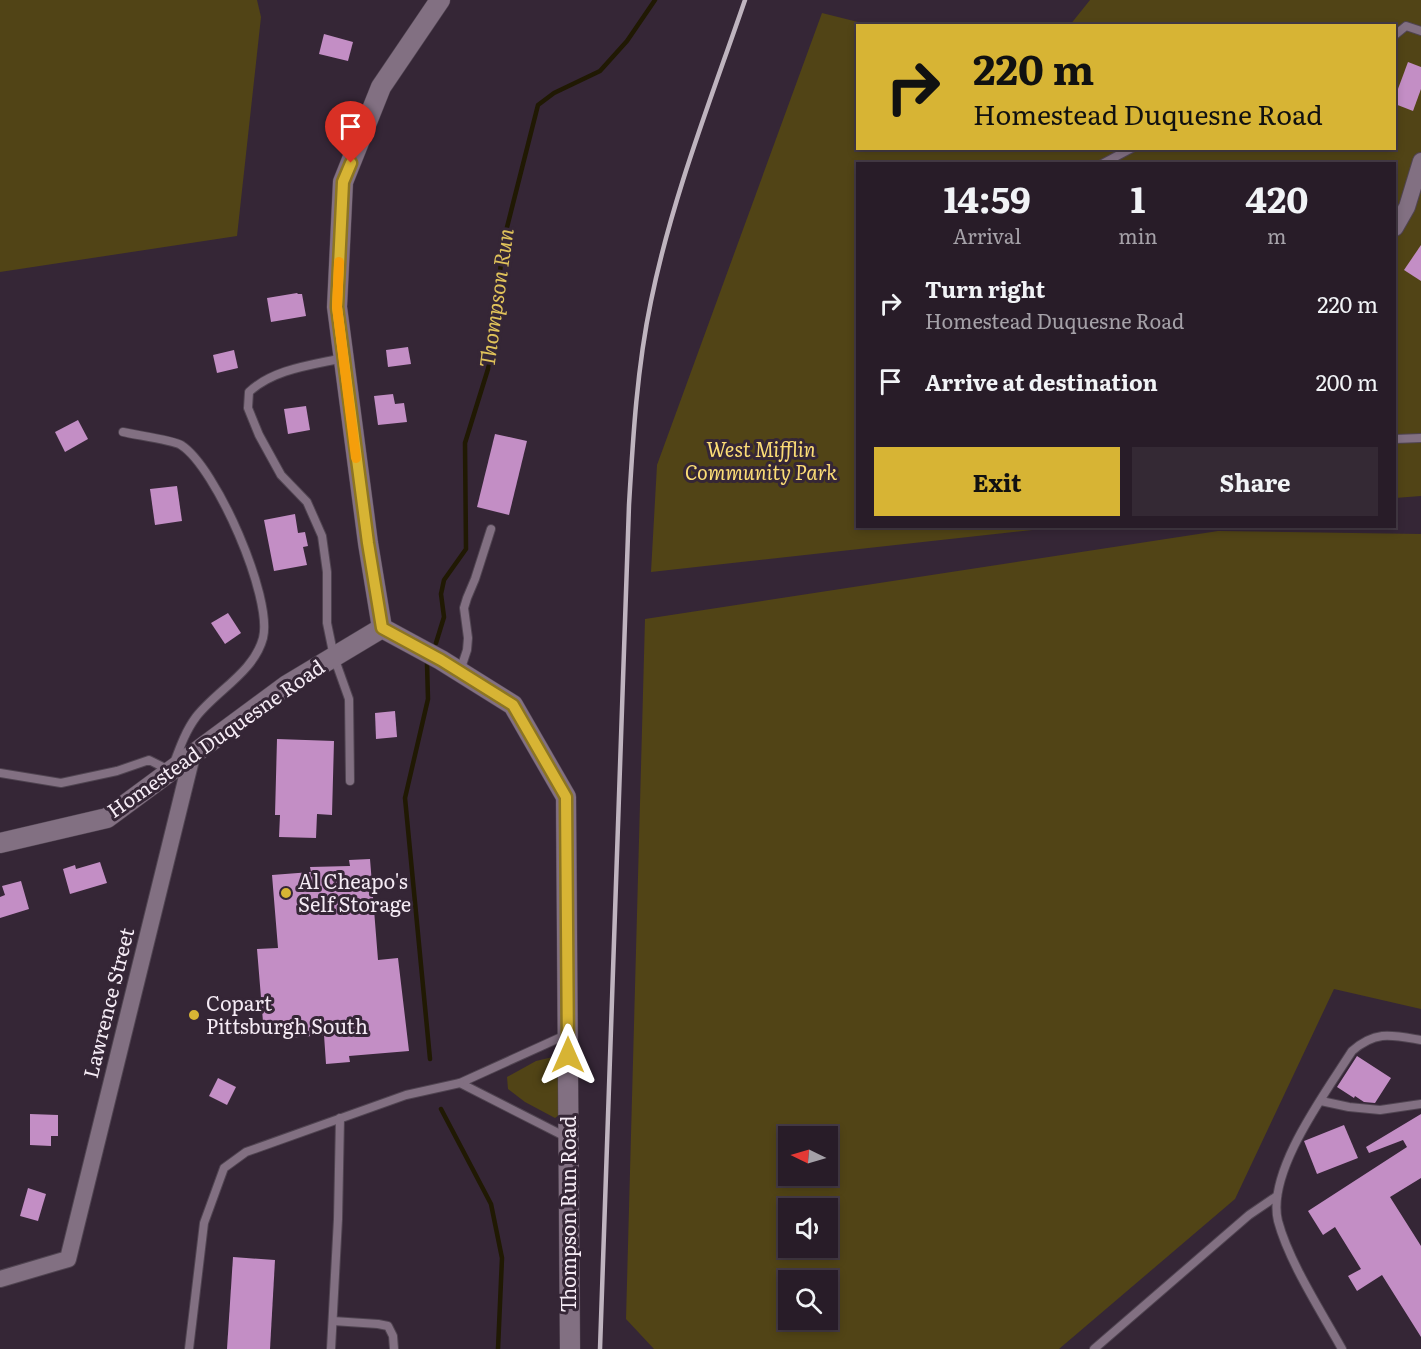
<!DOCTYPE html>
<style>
:root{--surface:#281c28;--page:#342934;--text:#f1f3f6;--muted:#a5a1a8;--line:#443a45;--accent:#d7b434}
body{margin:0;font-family:Literata,serif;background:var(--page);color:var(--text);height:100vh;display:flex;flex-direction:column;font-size:22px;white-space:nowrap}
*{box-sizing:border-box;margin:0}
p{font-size:20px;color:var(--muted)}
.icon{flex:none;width:33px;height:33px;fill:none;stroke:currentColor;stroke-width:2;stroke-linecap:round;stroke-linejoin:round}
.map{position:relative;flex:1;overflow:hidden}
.panel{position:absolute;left:856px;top:162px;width:540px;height:366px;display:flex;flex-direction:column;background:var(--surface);border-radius:0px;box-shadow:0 3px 9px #0003,0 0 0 2px var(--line)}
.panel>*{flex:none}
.top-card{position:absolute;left:856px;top:24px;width:540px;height:126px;border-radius:0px;box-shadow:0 3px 9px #0003,0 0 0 2px var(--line);background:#d7b434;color:#111;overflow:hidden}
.needle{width:39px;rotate:275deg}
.buttons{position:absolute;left:778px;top:1126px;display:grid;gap:12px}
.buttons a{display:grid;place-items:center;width:60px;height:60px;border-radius:0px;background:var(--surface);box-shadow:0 3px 9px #0003,0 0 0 2px var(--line);font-size:30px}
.pin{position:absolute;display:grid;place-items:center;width:51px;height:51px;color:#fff;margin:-62px -26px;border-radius:50% 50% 50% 0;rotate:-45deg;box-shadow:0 0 6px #0007}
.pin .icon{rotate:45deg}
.me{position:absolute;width:66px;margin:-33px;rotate:0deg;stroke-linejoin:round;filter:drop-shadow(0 0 4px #0008)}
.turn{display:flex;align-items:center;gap:21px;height:126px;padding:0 18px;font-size:27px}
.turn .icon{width:78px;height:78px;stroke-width:2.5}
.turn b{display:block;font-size:42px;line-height:51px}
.eta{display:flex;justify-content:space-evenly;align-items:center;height:102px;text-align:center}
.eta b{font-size:36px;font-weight:700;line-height:42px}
.action{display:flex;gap:12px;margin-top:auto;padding:12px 18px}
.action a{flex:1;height:69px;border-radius:0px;background:var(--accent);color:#111;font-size:24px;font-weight:700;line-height:69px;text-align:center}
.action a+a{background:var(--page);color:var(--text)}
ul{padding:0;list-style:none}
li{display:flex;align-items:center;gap:18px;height:78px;padding:0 18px}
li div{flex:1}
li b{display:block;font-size:22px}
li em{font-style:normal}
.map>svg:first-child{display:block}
.green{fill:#514416;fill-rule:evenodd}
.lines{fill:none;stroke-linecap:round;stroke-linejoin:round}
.stream{stroke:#201903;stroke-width:4.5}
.building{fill:#c38ec5}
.service-casing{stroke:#504451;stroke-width:10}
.minor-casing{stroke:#504451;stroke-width:18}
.tertiary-casing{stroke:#504451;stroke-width:21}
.service{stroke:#827082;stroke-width:8}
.minor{stroke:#827082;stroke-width:16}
.tertiary{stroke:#827082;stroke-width:20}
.rail{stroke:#bfb4bf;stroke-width:4.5}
.route-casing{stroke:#8c7522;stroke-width:15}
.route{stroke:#d7b434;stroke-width:10}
.slow{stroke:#f59e0b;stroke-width:10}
.poi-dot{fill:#d7b434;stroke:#352636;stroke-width:2}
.labels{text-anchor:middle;stroke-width:6;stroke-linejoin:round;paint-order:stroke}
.park-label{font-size:20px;font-style:italic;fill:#fcdd76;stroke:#352636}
.street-label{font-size:20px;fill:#f5ebf5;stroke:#352636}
.poi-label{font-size:20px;fill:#f5ebf5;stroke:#352636;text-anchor:start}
.water-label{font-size:21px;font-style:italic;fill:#e0c25a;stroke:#352636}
</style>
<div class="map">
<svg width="1421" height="1349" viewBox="0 0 1421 1349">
<rect width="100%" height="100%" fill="#352636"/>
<g class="green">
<polygon points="0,0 257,0 261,17 237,236 0,272"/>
<polygon points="1090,0 1421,0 1421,496 1395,498 1395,164 858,164 858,526 1060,527 651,572 657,465 822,13 870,25 858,26 858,148 1395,148 1395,26 1070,25"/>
<path d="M 1218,531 L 1421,534 L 1421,1009 L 1334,989 L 1235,1199 L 1059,1349 L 654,1349 L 626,1319 L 645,619 ZM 789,1137 L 828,1137 L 828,1176 L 789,1176 ZM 789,1209 L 828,1209 L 828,1248 L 789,1248 ZM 789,1281 L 828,1281 L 828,1320 L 789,1320 Z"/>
<polygon points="553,1057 561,1062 564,1112 555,1118 525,1102 508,1089 507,1077 536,1061"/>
</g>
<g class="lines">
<g class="stream">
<polyline points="436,643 444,617 441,594 444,580 466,549 465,443 488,369 504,239 538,105 554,93 600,71 627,41 655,0"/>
<polyline points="427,663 428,699 405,798 430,1059"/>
<polyline points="441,1109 491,1204 502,1258 498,1349"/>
</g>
</g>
<g class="building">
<polygon points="324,34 353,42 348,61 319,54"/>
<polygon points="1408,62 1421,67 1421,89 1413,111 1395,104 1395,97"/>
<polygon points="1421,245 1421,281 1404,270"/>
<polygon points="297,293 298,294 302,294 306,316 271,322 267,298"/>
<polygon points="408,347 411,364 388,367 386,350"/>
<polygon points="234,350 238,368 217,373 213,355"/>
<polygon points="393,394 395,404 404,403 407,422 378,425 374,396"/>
<polygon points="306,406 310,430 288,434 284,409"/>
<polygon points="78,420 88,439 65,452 55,432"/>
<polygon points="495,434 527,441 509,515 477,507"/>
<polygon points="177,486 182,521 155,525 150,489"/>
<polygon points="295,514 298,533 305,532 308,546 303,547 307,565 274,571 264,520"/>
<polygon points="228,613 241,633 225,644 211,623"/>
<polygon points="395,711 397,737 376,739 375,713"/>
<polygon points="277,739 334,741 332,815 317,814 316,838 279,837 280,815 275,815"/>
<polygon points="370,859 378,960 398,958 409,1051 349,1056 350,1062 326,1064 324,1035 286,1038 285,1032 264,1034 257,949 278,948 272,875 311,872 310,867 350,866 349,860"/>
<polygon points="100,862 107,883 70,894 63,869 75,865 76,869"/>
<polygon points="21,881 29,909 0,918 0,897 5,895 2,886"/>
<polygon points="1357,1056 1391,1078 1375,1103 1364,1102 1355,1096 1354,1098 1337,1087"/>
<polygon points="218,1078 236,1087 227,1105 209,1096"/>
<polygon points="30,1114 58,1115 58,1136 51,1136 51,1146 30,1145"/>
<polygon points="1421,1114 1421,1178 1390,1197 1421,1246 1421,1337 1382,1275 1357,1291 1348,1276 1361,1269 1335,1227 1323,1235 1308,1211 1407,1147 1403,1140 1369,1153 1366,1147"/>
<polygon points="1344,1125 1358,1158 1317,1174 1304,1141"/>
<polygon points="28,1188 46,1194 38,1221 20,1216"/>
<polygon points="233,1257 275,1260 270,1349 227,1349"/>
</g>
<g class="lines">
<defs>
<g id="service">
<polyline points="1395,35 1406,26 1421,31"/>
<polyline points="1102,164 1132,148"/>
<path d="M 343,358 C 312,365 273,369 249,392 L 248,408 L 259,435 L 281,475 L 307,502 L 322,536 L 327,572 L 327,623 L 334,657 L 349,699 L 350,781"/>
<polyline points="1395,439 1421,438"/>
<polyline points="460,671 467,650 468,638 464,608 467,598 475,579 491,529"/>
<path d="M 0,773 L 61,783 L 117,771 L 149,760 L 171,771 C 178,753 184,733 196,717 C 216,691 254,672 263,638 C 273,598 216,467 181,445 C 173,440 135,435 123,432"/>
<polyline points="568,1034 460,1083 568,1138"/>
<polyline points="1321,1101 1349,1107 1380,1110 1421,1104"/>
<polyline points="333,1321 378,1324 388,1326 393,1336 394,1349"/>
<polyline points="189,1349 204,1223 224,1168 246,1152 406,1095 460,1083"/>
<polyline points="331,1349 338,1219 340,1118"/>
<polyline points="1094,1349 1249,1215 1277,1196"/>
<path d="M 1342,1349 C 1321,1311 1289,1262 1278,1221 C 1266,1172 1326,1092 1352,1051 C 1376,1030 1392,1035 1421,1040"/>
</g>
<g id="minor">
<polyline points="1395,228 1407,207 1421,161"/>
<polyline points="0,1279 68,1259 192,756"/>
</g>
<g id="tertiary">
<polyline points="382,628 441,660 513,705 566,797 570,1349"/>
<polyline points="382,628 368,543 337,307 343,182 381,87 440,0"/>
<polyline points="0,843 107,818 287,685 382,628"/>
</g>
</defs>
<use href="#service" class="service-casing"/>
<use href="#minor" class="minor-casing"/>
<use href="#tertiary" class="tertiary-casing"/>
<use href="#service" class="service"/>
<use href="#minor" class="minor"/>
<use href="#tertiary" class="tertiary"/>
<path class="rail" d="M 600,1349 L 629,505 C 633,437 637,368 651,301 C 672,198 711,99 745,0"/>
</g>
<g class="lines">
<defs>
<polyline id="route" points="351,163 343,182 337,307 368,543 382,628 441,660 513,705 566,797 568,1055"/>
</defs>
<use href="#route" class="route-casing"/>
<use href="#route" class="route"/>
<polyline class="slow" points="339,262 337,307 356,458"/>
</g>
<g class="poi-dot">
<circle cx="286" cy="893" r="6"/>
<circle cx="194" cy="1015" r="6"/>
</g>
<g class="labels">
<g class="park-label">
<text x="761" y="457">West Mifflin<tspan x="761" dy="23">Community Park</tspan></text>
</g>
<g class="street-label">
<text transform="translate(216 739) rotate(-35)" y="7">Homestead Duquesne Road</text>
<text transform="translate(109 1003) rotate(-76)" y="7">Lawrence Street</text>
<text transform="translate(569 1214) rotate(-90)" y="7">Thompson Run Road</text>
</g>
<g class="poi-label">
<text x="298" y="889">Al Cheapo's<tspan x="298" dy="23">Self Storage</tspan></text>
<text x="206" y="1011">Copart<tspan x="206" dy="23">Pittsburgh South</tspan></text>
</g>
<g class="water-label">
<text transform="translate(497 298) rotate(-82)" y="7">Thompson Run</text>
</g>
</g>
</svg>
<div class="buttons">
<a><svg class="needle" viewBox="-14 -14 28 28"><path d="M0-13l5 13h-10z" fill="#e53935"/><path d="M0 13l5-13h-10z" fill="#a5a1a8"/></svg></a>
<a><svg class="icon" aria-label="sound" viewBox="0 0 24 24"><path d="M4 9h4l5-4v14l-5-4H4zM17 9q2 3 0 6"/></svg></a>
<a><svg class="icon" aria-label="search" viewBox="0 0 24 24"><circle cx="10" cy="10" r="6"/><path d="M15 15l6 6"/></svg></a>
</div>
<div class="pin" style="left:351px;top:163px;background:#d93025"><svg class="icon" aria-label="arrive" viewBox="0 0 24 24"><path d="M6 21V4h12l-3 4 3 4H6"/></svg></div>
<svg class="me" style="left:568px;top:1055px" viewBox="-20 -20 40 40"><path d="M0-17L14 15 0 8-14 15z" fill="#d7b434" stroke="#fff" stroke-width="4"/></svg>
<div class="top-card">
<div class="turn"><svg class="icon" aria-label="right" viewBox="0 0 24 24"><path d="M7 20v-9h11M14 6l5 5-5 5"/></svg><div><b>220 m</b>Homestead Duquesne Road</div></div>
</div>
<section class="panel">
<div class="eta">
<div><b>14:59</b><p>Arrival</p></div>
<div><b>1</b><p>min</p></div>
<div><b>420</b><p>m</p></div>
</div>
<ul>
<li><svg class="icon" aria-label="right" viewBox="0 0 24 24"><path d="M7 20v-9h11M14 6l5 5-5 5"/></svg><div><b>Turn right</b><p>Homestead Duquesne Road</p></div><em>220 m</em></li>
<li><svg class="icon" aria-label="arrive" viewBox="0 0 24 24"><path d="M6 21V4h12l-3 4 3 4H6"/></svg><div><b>Arrive at destination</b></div><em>200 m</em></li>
</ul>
<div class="action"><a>Exit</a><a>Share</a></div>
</section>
</div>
